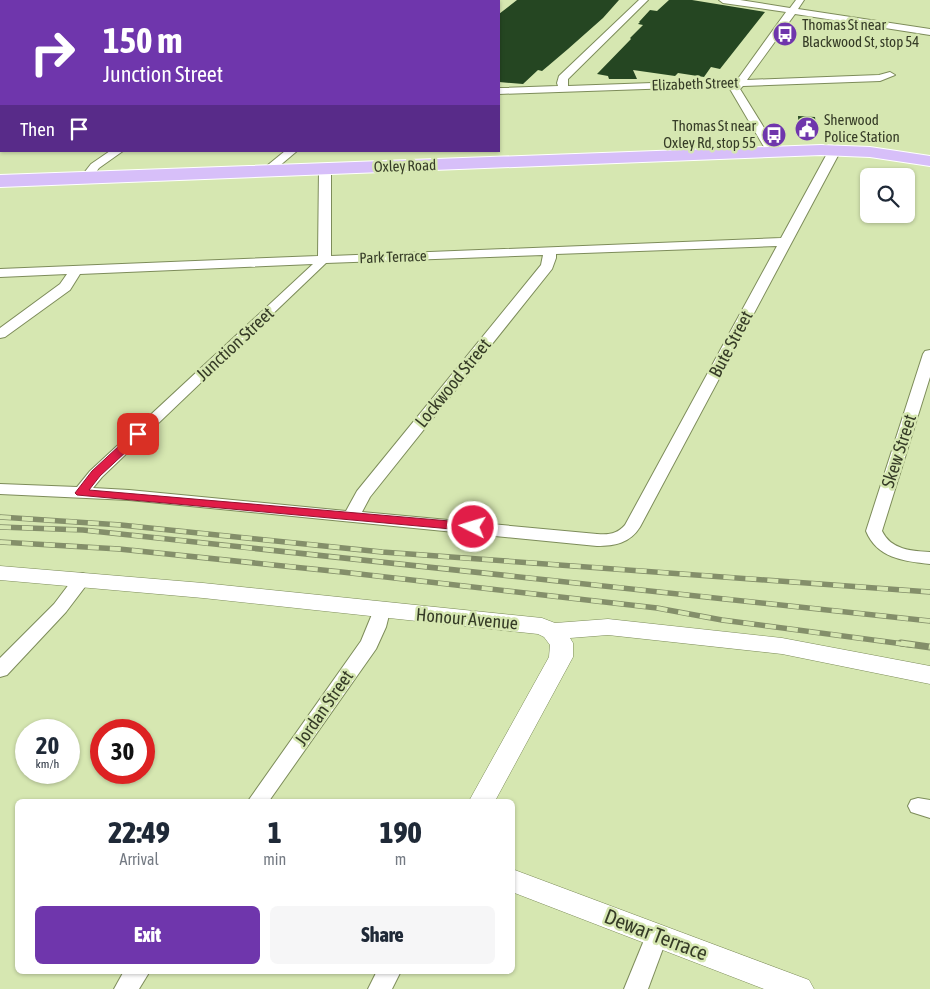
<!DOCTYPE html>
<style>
:root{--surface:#fff;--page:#f6f6f7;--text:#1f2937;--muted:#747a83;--accent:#6f36ac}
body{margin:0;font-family:"Asap Condensed",sans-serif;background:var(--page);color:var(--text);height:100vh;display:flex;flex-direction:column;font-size:19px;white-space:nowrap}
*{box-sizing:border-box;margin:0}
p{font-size:16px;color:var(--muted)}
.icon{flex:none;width:28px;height:28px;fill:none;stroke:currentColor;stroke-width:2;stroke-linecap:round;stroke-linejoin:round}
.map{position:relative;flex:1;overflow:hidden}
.panel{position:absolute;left:15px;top:799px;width:500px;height:175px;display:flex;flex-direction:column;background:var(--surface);border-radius:8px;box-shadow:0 1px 4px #0004}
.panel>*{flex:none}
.hud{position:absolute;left:0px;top:0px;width:500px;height:152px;box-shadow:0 1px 4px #0004;background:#6f36ac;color:#fff;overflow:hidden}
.buttons{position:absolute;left:860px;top:168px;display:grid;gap:10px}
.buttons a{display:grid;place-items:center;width:55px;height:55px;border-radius:8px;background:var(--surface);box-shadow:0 1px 4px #0004;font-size:25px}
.speed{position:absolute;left:15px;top:719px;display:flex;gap:10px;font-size:25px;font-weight:700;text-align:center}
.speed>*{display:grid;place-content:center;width:65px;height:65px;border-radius:50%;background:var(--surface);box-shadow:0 1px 4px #0004;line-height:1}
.speed small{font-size:12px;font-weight:400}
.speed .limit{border:8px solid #d22;background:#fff;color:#111}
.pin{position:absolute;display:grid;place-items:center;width:42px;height:42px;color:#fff;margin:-21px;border-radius:10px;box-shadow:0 2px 8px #0006}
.me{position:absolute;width:55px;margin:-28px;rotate:275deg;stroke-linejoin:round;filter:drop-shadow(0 0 4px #0008)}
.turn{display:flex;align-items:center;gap:18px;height:105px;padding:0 20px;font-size:22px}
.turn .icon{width:65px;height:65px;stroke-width:2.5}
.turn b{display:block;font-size:35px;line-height:42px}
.then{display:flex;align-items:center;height:48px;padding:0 20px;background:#0003;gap:10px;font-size:19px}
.eta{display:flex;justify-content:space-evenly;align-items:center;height:85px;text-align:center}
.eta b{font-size:30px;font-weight:800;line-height:35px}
.primary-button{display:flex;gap:10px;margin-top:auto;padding:10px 20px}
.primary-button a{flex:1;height:58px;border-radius:8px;background:var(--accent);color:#fff;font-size:20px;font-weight:800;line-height:58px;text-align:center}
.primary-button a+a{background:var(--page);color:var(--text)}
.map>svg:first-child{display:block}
.building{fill:#254622}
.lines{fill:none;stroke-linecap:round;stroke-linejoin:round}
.minor-casing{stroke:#7d8c5a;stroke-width:2}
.tertiary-casing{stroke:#7d8c5a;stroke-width:1}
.primary-casing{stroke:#fff;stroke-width:2}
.minor{fill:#fff;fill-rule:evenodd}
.tertiary{fill:#fff;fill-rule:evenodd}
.primary{fill:#d7bff9;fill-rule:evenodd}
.rail-far1-casing{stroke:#848f6a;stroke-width:5.5}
.rail-casing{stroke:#848f6a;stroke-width:7}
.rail-far1{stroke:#d6e7b1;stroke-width:4;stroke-dasharray:11;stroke-linecap:butt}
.rail{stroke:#d6e7b1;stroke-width:5;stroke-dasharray:14;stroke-linecap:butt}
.route{fill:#e11d48;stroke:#92132f}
.labels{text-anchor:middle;stroke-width:5;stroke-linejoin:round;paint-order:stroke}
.far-poi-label{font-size:15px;fill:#363c27;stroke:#d6e7b1;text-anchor:start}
.far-street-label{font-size:15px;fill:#363c27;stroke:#d6e7b1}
.street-label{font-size:18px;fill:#363c27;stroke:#d6e7b1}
.near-street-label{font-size:21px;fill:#363c27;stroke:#d6e7b1}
</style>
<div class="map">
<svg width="930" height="989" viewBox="0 0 930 989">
<rect width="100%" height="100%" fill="#d6e7b1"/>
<g class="building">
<polygon points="517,0 619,0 603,18 568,49 548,66 542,71 538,70 523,84 499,82 499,14"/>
<polygon points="669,0 692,0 765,12 720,69 711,67 704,77 678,73 675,76 633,70 637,79 609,79 608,76 597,74 631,39 630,38 643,25 638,24 640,22 639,22 650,10 657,11"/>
<polygon points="798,116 815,117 817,136 799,134"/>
</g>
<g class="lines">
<defs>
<g id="minor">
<polygon points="639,0 648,0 568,79 568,86 737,80 786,12 723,3 719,0 740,0 790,8 796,0 804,0 798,9 930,29 930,35 795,14 747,80 879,75 890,72 895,75 880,81 743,86 740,89 779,152 773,155 767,152 730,89 732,86 499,94 499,88 558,86 557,83 559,76"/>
<rect x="0" y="14" width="1" height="6"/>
<rect x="0" y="104" width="1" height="6"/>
<path d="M 835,147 L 841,150 L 640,527 C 630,543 615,546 597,546 L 129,500 L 0,494 L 0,484 L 77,487 L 90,471 L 313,264 L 80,274 L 70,290 L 5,337 L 0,338 L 0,328 L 60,284 L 67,274 L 0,277 L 0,269 L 318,256 L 319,169 L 325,166 L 331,169 L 331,256 L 781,238 L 829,150 ZM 777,246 L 625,525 C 617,534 609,535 597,534 L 362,512 L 370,497 L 552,269 L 556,258 L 556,254 ZM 543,255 L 541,265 L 357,491 L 346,511 L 129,490 L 93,488 L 102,477 L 326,263 Z"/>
<polygon points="110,151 123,151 99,168 90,180 82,180 80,178 91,164"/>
<polygon points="285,151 297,151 271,173 263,173 261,171 263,169"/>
<path d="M 930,350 L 930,377 L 882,531 C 891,550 912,551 930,552 L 930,564 C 903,561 877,558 866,531 L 923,354 L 925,351 Z"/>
<polygon points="82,573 88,575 91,579 66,612 7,675 0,677 0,658 54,604 76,575"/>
<polygon points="381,605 387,607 390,611 386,627 376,649 269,801 248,801 361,641 375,607"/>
<polygon points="918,798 930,800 930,818 911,812 908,806 911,800"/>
<polygon points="657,925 665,928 668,935 648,989 624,989 649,928"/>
<polygon points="124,971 150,971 139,989 114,989"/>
<polygon points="377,971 401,971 392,989 368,989"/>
</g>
<g id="tertiary">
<polygon points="0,566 203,583 542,618 555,623 608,619 782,638 930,666 930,684 782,654 608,635 570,638 573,643 573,657 495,801 469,801 549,657 550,645 544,637 538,634 203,598 0,580"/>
<polygon points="512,869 809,980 814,989 764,989 512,892"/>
</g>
<polygon id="primary" points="821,145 870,147 930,156 930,166 870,157 821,155 0,187 0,175"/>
</defs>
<use href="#minor" class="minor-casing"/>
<use href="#tertiary" class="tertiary-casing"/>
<use href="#primary" class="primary-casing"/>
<use href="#minor" class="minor"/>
<use href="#tertiary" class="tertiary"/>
<use href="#primary" class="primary"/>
<defs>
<g id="rail-far1">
<polyline points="0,517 121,525 382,552 930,592"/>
<polyline points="0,527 83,530 930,621"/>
<polyline points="0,542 119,549 342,572 657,608 722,620 911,645"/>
</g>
<polyline id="rail" points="901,643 930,647"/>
</defs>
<use href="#rail-far1" class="rail-far1-casing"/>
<use href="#rail" class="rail-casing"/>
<use href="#rail-far1" class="rail-far1"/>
<use href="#rail" class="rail"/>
</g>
<polygon class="route" points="138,431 143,434 142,437 100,476 89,490 473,523 478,527 473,531 77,495 75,493 92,471 134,432"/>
<defs>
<symbol id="bus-disc" viewBox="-11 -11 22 22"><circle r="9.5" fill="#6f36ac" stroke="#d6e7b1"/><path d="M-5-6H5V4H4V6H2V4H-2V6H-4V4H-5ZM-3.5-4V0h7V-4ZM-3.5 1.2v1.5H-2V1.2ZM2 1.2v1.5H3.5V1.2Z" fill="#fff"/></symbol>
<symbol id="civic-disc" viewBox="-11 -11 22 22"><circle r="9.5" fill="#6f36ac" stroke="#d6e7b1"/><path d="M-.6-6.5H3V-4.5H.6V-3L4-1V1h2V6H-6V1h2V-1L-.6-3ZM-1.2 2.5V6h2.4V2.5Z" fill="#fff"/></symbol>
</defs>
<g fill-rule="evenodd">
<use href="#bus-disc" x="771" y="20" width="28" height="28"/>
<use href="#civic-disc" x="793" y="115" width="28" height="28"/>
<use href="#bus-disc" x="760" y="121" width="28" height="28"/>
</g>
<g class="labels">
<g class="far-poi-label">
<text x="802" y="30">Thomas St near<tspan x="802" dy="17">Blackwood St, stop 54</tspan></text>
<text x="824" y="125">Sherwood<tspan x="824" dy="17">Police Station</tspan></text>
<text x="756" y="131" text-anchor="end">Thomas St near<tspan x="756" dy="17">Oxley Rd, stop 55</tspan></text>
</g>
<g class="far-street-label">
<text transform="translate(695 84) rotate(-2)" y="5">Elizabeth Street</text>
<text transform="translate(405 166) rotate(-2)" y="5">Oxley Road</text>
<text transform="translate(393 257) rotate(-2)" y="5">Park Terrace</text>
</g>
<g class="street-label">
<text transform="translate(235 344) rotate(-43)" y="6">Junction Street</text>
<text transform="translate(731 344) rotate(-62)" y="6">Bute Street</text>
<text transform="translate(453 383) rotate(-51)" y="6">Lockwood Street</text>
<text transform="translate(899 451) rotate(-72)" y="6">Skew Street</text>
<text transform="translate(467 619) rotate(5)" y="6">Honour Avenue</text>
<text transform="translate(324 708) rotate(-55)" y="6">Jordan Street</text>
</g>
<g class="near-street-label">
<text transform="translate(656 935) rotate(21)" y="7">Dewar Terrace</text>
</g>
</g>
</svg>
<div class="buttons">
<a><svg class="icon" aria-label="search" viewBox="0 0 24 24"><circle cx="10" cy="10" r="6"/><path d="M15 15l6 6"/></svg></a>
</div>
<div class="speed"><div>20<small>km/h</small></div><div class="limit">30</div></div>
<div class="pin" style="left:138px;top:434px;background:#d93025"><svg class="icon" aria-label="arrive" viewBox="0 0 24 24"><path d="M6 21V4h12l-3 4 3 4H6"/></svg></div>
<svg class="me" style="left:473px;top:527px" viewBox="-20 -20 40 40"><circle r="17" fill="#e11d48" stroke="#fff" stroke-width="3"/><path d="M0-11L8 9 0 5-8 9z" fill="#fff"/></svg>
<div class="hud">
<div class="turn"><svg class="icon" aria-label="right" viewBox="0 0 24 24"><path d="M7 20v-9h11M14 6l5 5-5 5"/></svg><div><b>150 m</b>Junction Street</div></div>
<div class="then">Then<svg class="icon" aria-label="arrive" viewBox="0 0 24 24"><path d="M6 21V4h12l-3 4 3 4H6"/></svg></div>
</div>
<section class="panel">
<div class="eta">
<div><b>22:49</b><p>Arrival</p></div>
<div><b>1</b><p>min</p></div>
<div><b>190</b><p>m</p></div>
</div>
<div class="primary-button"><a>Exit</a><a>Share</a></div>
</section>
</div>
